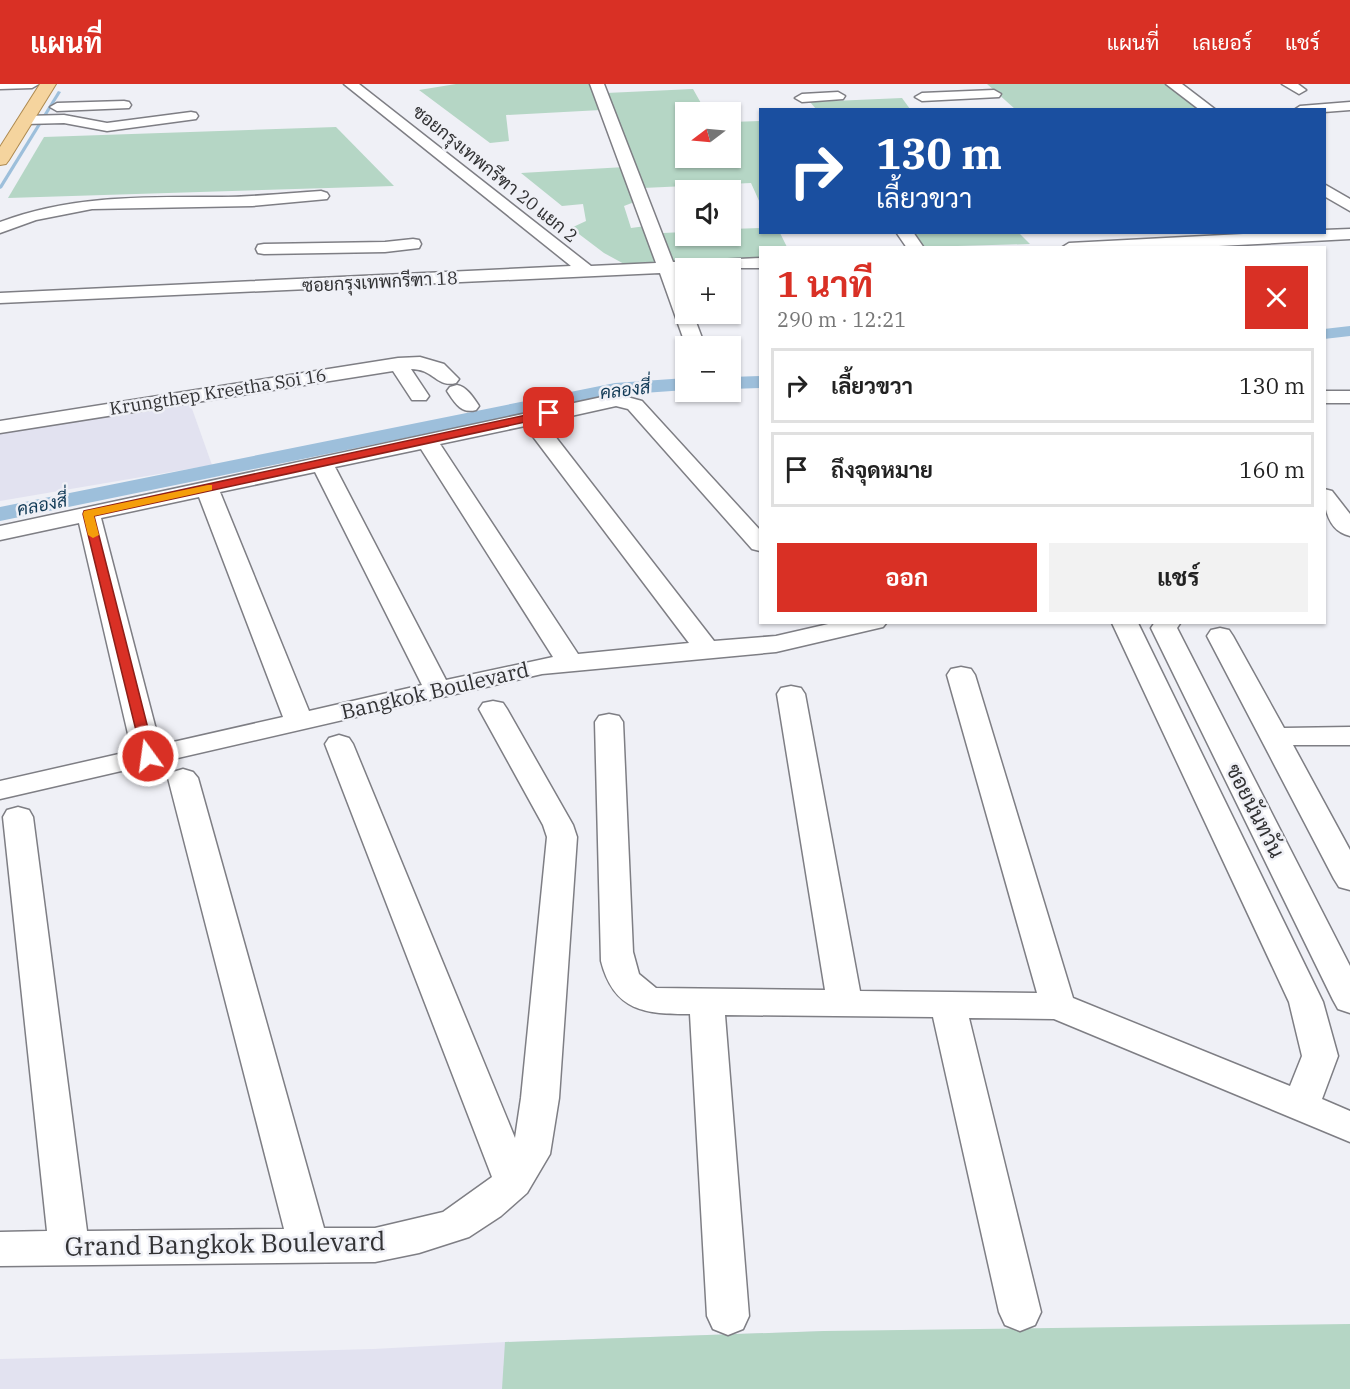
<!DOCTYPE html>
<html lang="th">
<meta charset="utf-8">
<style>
:root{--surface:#fff;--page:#f2f2f2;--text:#222;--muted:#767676;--line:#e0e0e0;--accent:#d93025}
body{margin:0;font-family:"IBM Plex Serif",Sarabun,serif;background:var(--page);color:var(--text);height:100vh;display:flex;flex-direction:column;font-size:22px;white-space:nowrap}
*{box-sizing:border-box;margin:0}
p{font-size:20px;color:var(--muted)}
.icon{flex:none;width:33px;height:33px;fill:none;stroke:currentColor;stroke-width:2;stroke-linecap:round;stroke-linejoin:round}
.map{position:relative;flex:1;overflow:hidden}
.drawer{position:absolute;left:759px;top:162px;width:567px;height:378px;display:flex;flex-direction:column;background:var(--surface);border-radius:0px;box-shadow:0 2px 4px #0004}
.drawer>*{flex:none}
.top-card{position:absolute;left:759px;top:24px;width:567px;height:126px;border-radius:0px;box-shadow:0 2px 4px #0004;background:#1a4fa0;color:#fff;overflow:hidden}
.needle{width:39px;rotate:254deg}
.controls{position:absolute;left:675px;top:18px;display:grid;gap:12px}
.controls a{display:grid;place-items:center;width:66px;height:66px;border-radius:0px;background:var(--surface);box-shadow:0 2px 4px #0004;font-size:30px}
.pin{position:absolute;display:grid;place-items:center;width:51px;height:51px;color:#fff;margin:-26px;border-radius:12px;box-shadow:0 3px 9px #0006}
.me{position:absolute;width:66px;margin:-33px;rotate:346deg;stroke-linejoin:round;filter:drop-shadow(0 0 4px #0008)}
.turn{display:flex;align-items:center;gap:21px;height:126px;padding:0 18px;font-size:27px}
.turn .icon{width:78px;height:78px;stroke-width:2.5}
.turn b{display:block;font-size:42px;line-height:51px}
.round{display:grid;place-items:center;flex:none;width:63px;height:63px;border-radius:0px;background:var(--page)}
.headline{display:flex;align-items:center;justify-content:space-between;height:102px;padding:0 18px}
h1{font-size:36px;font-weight:700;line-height:45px;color:var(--accent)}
.cta{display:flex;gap:12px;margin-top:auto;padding:12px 18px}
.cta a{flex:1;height:69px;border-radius:0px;background:var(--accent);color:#fff;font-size:24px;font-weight:700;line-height:69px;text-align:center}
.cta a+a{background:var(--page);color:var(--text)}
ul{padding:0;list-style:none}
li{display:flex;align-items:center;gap:18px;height:75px;margin:0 12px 9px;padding:0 6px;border:3px solid var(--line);border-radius:0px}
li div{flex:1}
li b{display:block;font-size:22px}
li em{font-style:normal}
header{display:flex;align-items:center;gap:36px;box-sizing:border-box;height:84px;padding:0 30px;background:var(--accent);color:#fff}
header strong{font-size:28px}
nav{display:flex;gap:33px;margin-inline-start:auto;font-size:21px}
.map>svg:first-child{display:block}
.built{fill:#e2e2f0}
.green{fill:#b5d6c5}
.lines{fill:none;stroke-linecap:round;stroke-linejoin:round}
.stream{fill:#9dbfdb;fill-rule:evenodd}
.canal{fill:#9dbfdb;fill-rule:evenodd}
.minor-casing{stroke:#7e7e84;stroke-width:3}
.major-casing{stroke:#ad894f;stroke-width:2}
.minor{fill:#fff;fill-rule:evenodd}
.major{fill:#f5d49e;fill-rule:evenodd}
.route{fill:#d93025;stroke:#8d1f18;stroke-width:1.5}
.slow{fill:#f59e0b}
.labels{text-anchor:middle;stroke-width:5;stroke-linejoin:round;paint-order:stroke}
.far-street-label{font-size:18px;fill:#323234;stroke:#eff0f6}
.far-water-label{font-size:18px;font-style:italic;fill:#113a56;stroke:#eff0f6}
.street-label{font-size:21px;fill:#323234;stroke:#eff0f6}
.near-street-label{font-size:26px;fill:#323234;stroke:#eff0f6}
</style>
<header>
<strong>แผนที่</strong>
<nav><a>แผนที่</a><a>เลเยอร์</a><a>แชร์</a></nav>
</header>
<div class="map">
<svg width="1350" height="1305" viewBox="0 0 1350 1305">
<rect width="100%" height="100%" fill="#eff0f6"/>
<g class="built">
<polygon points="190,319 212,381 0,417 0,349"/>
<polygon points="824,1247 831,1305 0,1305 0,1275 373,1265 505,1258"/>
</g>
<g class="green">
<polygon points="456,0 592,0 601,26 506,31 509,57 490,59 419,6"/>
<polygon points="987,0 1168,0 1206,25 1015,25"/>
<polygon points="693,5 706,28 686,28 686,74 730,74 731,38 760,37 760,119 751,99 643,104 606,9"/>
<polygon points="902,14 910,25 816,25 810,18"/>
<polygon points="336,43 394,102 8,114 44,53"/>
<polygon points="625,83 637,117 624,122 631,144 646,142 661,180 626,181 604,169 571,144 586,137 583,120 562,122 521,89"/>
<polygon points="760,144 760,148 780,149 787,163 760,164 760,175 672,180 663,149 685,148 686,152 730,152 731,145"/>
<polygon points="911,149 1019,149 1030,160 923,163"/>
<polygon points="1350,1240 1350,1305 502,1305 505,1258 824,1247"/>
</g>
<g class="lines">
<polygon class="stream" points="58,7 61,8 2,104 0,105 0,101"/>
<g class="canal">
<polygon points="1350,242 1350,252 1324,255 1324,245"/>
<polygon points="760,292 760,304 730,305 730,293"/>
<polygon points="686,294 686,306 615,311 0,437 0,423 615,299"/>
</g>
<defs>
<g id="minor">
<polygon points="0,0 39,0 32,4 0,5"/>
<polygon points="344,0 359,0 591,182 656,179 590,0 604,0 673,178 760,174 760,184 686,184 686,188 677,188 686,210 686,230 693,230 705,262 686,262 660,189 0,219 0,209 571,182"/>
<polygon points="1166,0 1182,0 1216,26 1200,26"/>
<polygon points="1282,0 1298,0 1306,6 1299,10"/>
<polygon points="994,6 1001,10 999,13 922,17 915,13 922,9"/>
<polygon points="838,8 845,12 843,15 802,18 795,14 802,10"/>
<polygon points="124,17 129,18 131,21 129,24 57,27 50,23 57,19"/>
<polygon points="1350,18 1350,26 1324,28 1324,26 1294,26 1300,22"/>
<polygon points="191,28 196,29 198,32 196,35 107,47 64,39 25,40 18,36 25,32 64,31 107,39"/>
<polygon points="1324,100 1350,115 1350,127 1324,112"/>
<path d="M 321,107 L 327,109 L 329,112 L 327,115 L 252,122 L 92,125 L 36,136 L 0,149 L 0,138 C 72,111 145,113 221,113 C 254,113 287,109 321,107 Z"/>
<polygon points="1350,145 1350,155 1180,164 1061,164 1069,159 1280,148 1324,148 1324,146"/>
<polygon points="896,148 913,148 924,164 907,164"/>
<polygon points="413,155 419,156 421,160 419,164 385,168 264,170 258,169 256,165 258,161 264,160 385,158"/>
<path d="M 420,273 L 444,280 L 459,295 L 456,299 C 437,304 434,285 411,285 L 429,312 L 426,316 L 412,316 L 393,287 L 0,349 L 0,337 L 398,274 Z"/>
<path d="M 457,301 C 467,303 473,313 479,322 L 476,326 C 461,330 455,319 447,307 L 450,303 Z"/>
<rect x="1324" y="307" width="26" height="12"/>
<path d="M 616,310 L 642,317 L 760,446 L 760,467 L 752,465 L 628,325 L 616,322 L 544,338 L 714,557 L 776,552 L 837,538 L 887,538 L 883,543 L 776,568 L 542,590 L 0,715 L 0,697 L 132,667 L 79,439 L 0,456 L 0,442 ZM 525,342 L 689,559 L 578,570 L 440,360 ZM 421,365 L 553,573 L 446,596 L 335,383 ZM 315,388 L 422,601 L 309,627 L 220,408 ZM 199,413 L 283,633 L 160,661 L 101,434 Z"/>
<path d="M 1324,405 L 1332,407 L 1350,430 L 1350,452 C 1328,447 1324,425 1324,405 Z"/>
<polygon points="1155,538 1181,538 1177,544 1350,882 1350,929 1338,925 1333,916 1151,544"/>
<path d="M 1112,539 L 1138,539 L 1323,918 L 1338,972 L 1322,1015 L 1350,1027 L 1350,1058 L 1054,935 L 969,934 L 1041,1228 L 1035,1241 L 1020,1247 L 1005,1241 L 999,1228 L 933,933 L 725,931 L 749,1232 L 743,1245 L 728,1251 L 713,1245 L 707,1232 L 690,930 C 646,930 614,928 601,877 L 595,638 L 599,632 L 609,630 L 619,632 L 623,638 L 633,868 L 639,890 L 656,904 L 825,906 L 777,610 L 781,604 L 791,602 L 801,604 L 805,610 L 860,907 L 1037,909 L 947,591 L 951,585 L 961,583 L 971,585 L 975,591 L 1073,914 L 1290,1002 L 1302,972 L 1289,918 Z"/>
<polygon points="1220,544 1229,546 1233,552 1284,644 1350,643 1350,661 1293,661 1350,766 1350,806 1339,803 1334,795 1207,552 1211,546"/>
<polygon points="493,617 503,619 507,625 573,741 577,753 559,1014 550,1070 527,1109 501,1132 469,1153 419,1169 375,1178 0,1182 0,1148 47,1147 3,733 7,726 18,723 29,726 33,733 87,1147 284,1145 168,694 173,688 183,685 193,688 198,694 324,1144 375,1144 443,1128 492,1093 325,660 329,654 339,651 349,654 353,660 515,1054 521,1014 547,753 543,741 479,625 483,619"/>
</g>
<polygon id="major" points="40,0 56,0 9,76 6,80 0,81 0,63"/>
</defs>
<use href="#minor" class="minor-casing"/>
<use href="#major" class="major-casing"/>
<use href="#minor" class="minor"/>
<use href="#major" class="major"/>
</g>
<polygon class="route" points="549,326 553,327 553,332 94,432 155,672 148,676 143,675 83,430 84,427"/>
<polygon class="slow" points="208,401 212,401 212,406 94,432 99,451 93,454 88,451 83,430 84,427"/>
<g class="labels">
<g class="far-street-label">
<text transform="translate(495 90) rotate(39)" y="6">ซอยกรุงเทพกรีฑา 20 แยก 2</text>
<text transform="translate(380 198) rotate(-3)" y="6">ซอยกรุงเทพกรีฑา 18</text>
<text transform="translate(218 308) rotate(-9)" y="6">Krungthep Kreetha Soi 16</text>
</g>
<g class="far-water-label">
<text transform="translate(625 306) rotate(-7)" y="6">คลองสี่</text>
<text transform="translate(42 421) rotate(-11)" y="6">คลองสี่</text>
</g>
<g class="street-label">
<text transform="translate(435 607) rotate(-13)" y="7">Bangkok Boulevard</text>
<text transform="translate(1255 727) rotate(63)" y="7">ซอยนันทวัน</text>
</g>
<g class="near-street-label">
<text transform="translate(225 1160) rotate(-1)" y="9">Grand Bangkok Boulevard</text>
</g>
</g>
</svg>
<div class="controls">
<a><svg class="needle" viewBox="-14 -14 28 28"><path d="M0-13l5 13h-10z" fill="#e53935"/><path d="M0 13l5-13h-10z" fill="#767676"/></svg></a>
<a><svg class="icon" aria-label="sound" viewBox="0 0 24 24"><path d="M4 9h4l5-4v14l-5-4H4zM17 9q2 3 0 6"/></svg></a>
<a>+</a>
<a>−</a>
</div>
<div class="pin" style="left:549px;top:329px;background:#d93025"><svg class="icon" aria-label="arrive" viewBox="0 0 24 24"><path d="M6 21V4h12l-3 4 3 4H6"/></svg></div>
<svg class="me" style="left:148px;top:672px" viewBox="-20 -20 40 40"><circle r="17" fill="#d93025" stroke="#fff" stroke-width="3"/><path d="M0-11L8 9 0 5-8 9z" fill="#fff"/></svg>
<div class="top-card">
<div class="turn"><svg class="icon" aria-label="right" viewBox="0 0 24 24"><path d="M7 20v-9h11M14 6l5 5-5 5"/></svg><div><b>130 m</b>เลี้ยวขวา</div></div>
</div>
<section class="drawer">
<div class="headline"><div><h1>1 นาที</h1><p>290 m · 12:21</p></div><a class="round" style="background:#d93025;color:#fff"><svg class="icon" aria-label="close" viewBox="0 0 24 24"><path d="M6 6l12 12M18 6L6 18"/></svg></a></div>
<ul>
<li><svg class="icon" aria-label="right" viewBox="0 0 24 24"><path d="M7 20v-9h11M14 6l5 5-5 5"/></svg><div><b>เลี้ยวขวา</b></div><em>130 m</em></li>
<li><svg class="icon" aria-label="arrive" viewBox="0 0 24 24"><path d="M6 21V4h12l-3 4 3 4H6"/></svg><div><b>ถึงจุดหมาย</b></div><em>160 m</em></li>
</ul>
<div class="cta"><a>ออก</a><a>แชร์</a></div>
</section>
</div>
